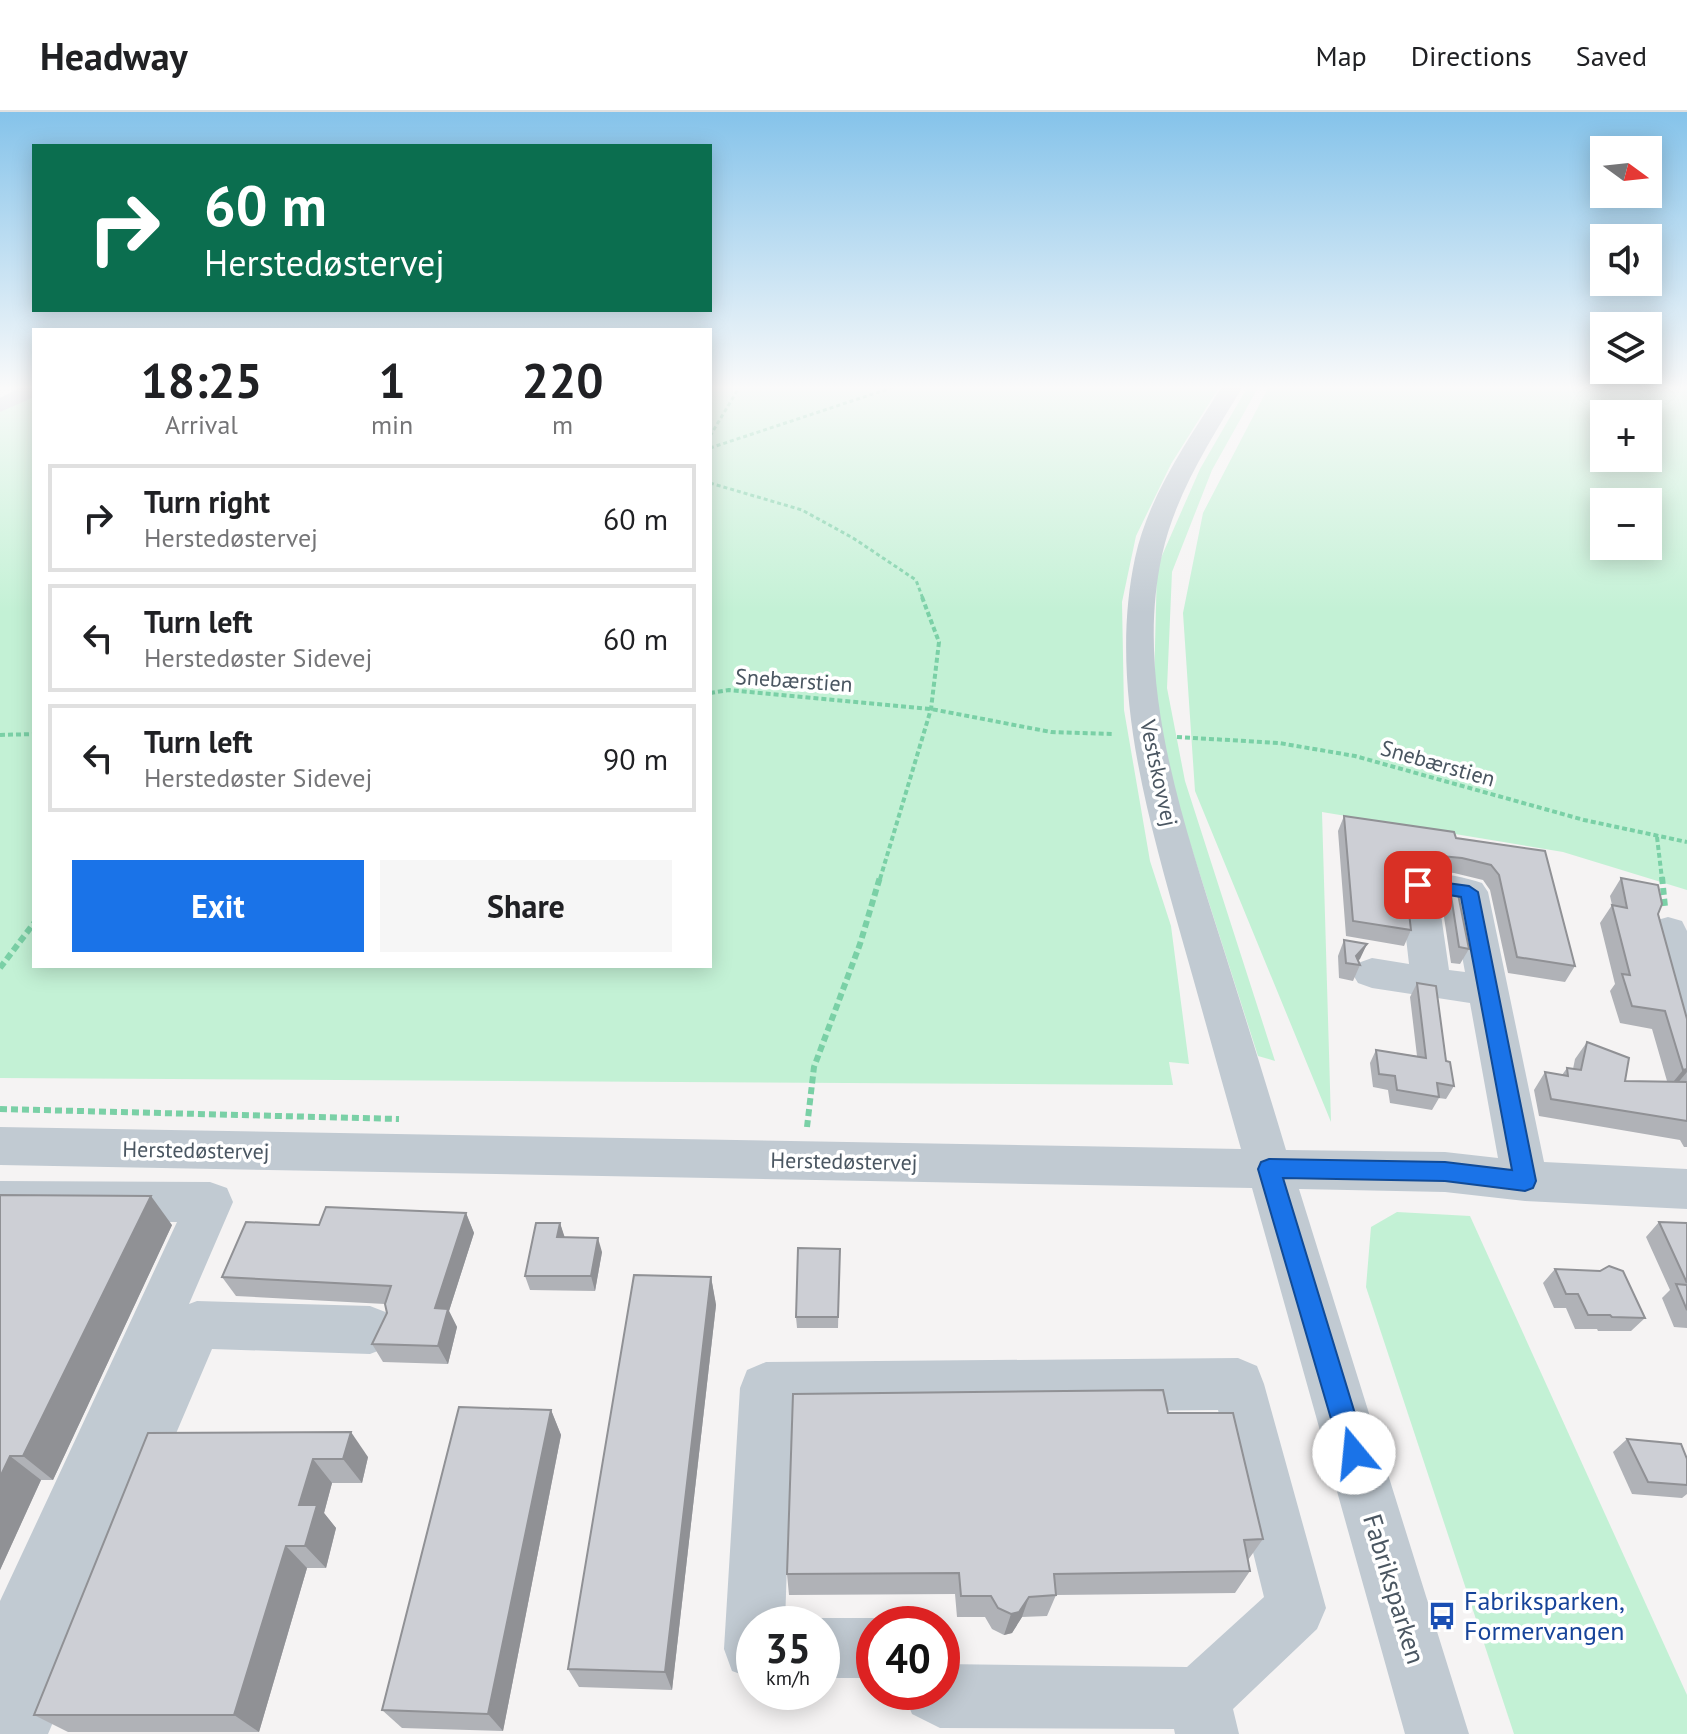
<!DOCTYPE html>
<meta charset="utf-8">
<style>
:root{--surface:#fff;--page:#f6f6f6;--text:#202124;--muted:#757577;--line:#e0e0e0;--accent:#1a73e8}
body{margin:0;font-family:"PT Sans",sans-serif;background:var(--page);color:var(--text);height:100vh;display:flex;flex-direction:column;font-size:30px;white-space:nowrap}
*{box-sizing:border-box;margin:0}
p{font-size:26px;color:var(--muted)}
.icon{flex:none;width:44px;height:44px;fill:none;stroke:currentColor;stroke-width:2;stroke-linecap:round;stroke-linejoin:round}
.map{position:relative;flex:1;overflow:hidden}
.drawer{position:absolute;left:32px;top:216px;width:680px;height:640px;display:flex;flex-direction:column;background:var(--surface);border-radius:0px;box-shadow:0 4px 20px #0003}
.drawer>*{flex:none}
.hud{position:absolute;left:32px;top:32px;width:680px;height:168px;border-radius:0px;box-shadow:0 4px 20px #0003;background:#0b6e4f;color:#fff;overflow:hidden}
.needle{width:52px;rotate:105deg}
.fabs{position:absolute;left:1590px;top:24px;display:grid;gap:16px}
.fabs a{display:grid;place-items:center;width:72px;height:72px;border-radius:0px;background:var(--surface);box-shadow:0 4px 20px #0003;font-size:40px}
.speed{position:absolute;left:736px;top:1494px;display:flex;gap:16px;font-size:40px;font-weight:700;text-align:center}
.speed>*{display:grid;place-content:center;width:104px;height:104px;border-radius:50%;background:var(--surface);box-shadow:0 4px 20px #0003;line-height:1}
.speed small{font-size:20px;font-weight:400}
.speed .limit{border:12px solid #d22;background:#fff;color:#111}
.pin{position:absolute;display:grid;place-items:center;width:68px;height:68px;color:#fff;margin:-34px;border-radius:16px;box-shadow:0 4px 12px #0006}
.me{position:absolute;width:88px;margin:-44px;rotate:343deg;stroke-linejoin:round;filter:drop-shadow(0 0 6px #0008)}
.turn{display:flex;align-items:center;gap:28px;height:168px;padding:0 40px;font-size:36px}
.turn .icon{width:104px;height:104px;stroke-width:2.5}
.turn b{display:block;font-size:56px;line-height:68px}
.eta{display:flex;justify-content:space-evenly;align-items:center;height:136px;text-align:center}
.eta b{font-size:48px;font-weight:600;line-height:56px}
.primary-button{display:flex;gap:16px;margin-top:auto;padding:16px 40px}
.primary-button a{flex:1;height:92px;border-radius:0px;background:var(--accent);color:#fff;font-size:32px;font-weight:600;line-height:92px;text-align:center}
.primary-button a+a{background:var(--page);color:var(--text)}
ul{padding:0;list-style:none}
li{display:flex;align-items:center;gap:24px;height:108px;margin:0 16px 12px;padding:0 24px;border:4px solid var(--line);border-radius:0px}
li div{flex:1}
li b{display:block;font-size:30px}
li em{font-style:normal}
header{display:flex;align-items:center;gap:48px;box-sizing:border-box;height:112px;padding:0 40px;background:var(--surface);border-bottom:2px solid var(--line)}
header strong{font-size:38px}
nav{display:flex;gap:44px;margin-inline-start:auto;font-size:28px}
.map>svg:first-child{display:block}
.green{fill:#c3f1d5;fill-rule:evenodd}
.lines{fill:none;stroke-linecap:round;stroke-linejoin:round}
.path-far2{stroke:#7ad0a6;stroke-width:3;stroke-dasharray:4 3;stroke-linecap:butt}
.path-far1{stroke:#7ad0a6;stroke-width:4;stroke-dasharray:5 3;stroke-linecap:butt}
.path{stroke:#7ad0a6;stroke-width:6;stroke-dasharray:7 4;stroke-linecap:butt}
.minor{fill:#c1cad2;fill-rule:evenodd}
.wall{fill:#b0b2b7}
.shaded-wall{fill:#909195}
.building{fill:#cdcfd5;stroke:#909195;stroke-width:2}
.route{fill:#1a73e8;stroke:#114b97;stroke-width:2}
.labels{text-anchor:middle;stroke-width:7;stroke-linejoin:round;paint-order:stroke}
.street-label{font-size:22px;fill:#4a5661;stroke:#fff}
.near-street-label{font-size:26px;fill:#4a5661;stroke:#fff}
.near-transit-label{font-size:26px;fill:#164399;stroke:#fff;text-anchor:start}
</style>
<header>
<strong>Headway</strong>
<nav><a>Map</a><a>Directions</a><a>Saved</a></nav>
</header>
<div class="map">
<svg width="1687" height="1622" viewBox="0 0 1687 1622">
<rect width="100%" height="100%" fill="#f5f3f3"/>
<g class="green">
<polygon points="710,274 1220,274 1171,352 1136,424 1122,490 1124,598 1150,749 1171,814 1189,952 1169,950 1173,973 0,966 0,297 34,279 34,854 710,854"/>
<polygon points="1248,274 1259,274 1212,358 1172,460 1167,576 1185,669 1275,949 1258,944 1170,669 1154,574 1157,455 1200,357"/>
<path d="M 1269,274 L 1687,274 L 1687,778 L 1563,740 L 1322,700 L 1331,1010 L 1195,679 L 1183,501 L 1203,401 ZM 1604,302 L 1648,302 L 1648,346 L 1604,346 ZM 1604,390 L 1648,390 L 1648,434 L 1604,434 Z"/>
<polygon points="1397,1100 1470,1104 1687,1583 1687,1622 1514,1622 1366,1175 1371,1115"/>
</g>
<g class="lines">
<g class="path-far2">
<polyline points="710,324 740,274"/>
<polyline points="710,336 897,274"/>
<polyline points="710,371 802,398 853,426 916,468 923,487"/>
</g>
<g class="path-far1">
<polyline points="710,581 729,578 931,597 1051,620 1113,622"/>
<polyline points="0,623 34,622"/>
<polyline points="1177,625 1279,631 1355,644 1584,708 1687,730"/>
<polyline points="1657,725 1662,767"/>
<polyline points="880,767 931,597 939,530 922,485"/>
</g>
<g class="path">
<polyline points="1662,765 1665,795"/>
<polyline points="0,856 34,811"/>
<polyline points="0,997 399,1007"/>
<polyline points="807,1015 814,955 860,832 880,765"/>
</g>
<g class="minor">
<polygon points="23,274 34,274 34,285 0,300 0,286"/>
<path d="M 1222,274 L 1243,274 C 1211,328 1176,380 1162,443 C 1134,570 1183,708 1221,829 C 1243,898 1265,968 1286,1038 L 1445,1040 L 1498,1046 L 1470,891 L 1372,876 L 1358,871 L 1352,861 L 1358,851 L 1372,846 L 1409,852 L 1400,773 L 1405,764 C 1428,757 1459,764 1482,771 L 1488,780 L 1544,1050 L 1687,1057 L 1687,1097 L 1525,1089 L 1445,1080 L 1299,1077 L 1469,1622 L 1405,1622 L 1252,1076 L 0,1053 L 0,1015 L 1241,1037 C 1221,967 1202,897 1182,827 C 1148,705 1108,573 1135,446 C 1149,382 1188,329 1222,274 ZM 1439,789 L 1452,790 L 1465,860 L 1449,858 Z"/>
<polygon points="1668,805 1682,809 1687,819 1687,909 1673,905 1667,894 1649,819 1654,809"/>
<polygon points="0,1069 210,1070 227,1076 233,1090 189,1192 197,1189 370,1194 388,1201 395,1218 388,1235 370,1242 212,1237 48,1622 0,1622 0,1489 177,1110 0,1109"/>
<polygon points="1238,1246 1257,1254 1264,1272 1326,1496 1317,1517 1233,1597 1239,1622 1175,1622 1174,1617 940,1616 912,1602 903,1580 942,1580 942,1552 1187,1555 1264,1485 1218,1298 792,1302 785,1512 754,1512 754,1567 732,1559 724,1537 740,1276 747,1258 766,1250"/>
<polygon points="822,1506 874,1506 890,1512 874,1512 874,1566 822,1566 822,1512 806,1512"/>
</g>
</g>
<g class="wall">
<polygon points="1344,704 1456,726 1545,739 1575,854 1565,870 1508,861 1490,778 1483,768 1454,761 1423,758 1404,762 1411,818 1404,834 1346,824 1338,719"/>
<polygon points="1621,766 1658,802 1687,907 1687,1035 1684,1035 1680,1028 1539,1004 1534,978 1545,960 1562,963 1567,956 1573,957 1575,947 1587,930 1625,969 1667,969 1652,917 1620,911 1610,879 1615,872 1600,811 1612,793 1610,784"/>
<polygon points="1450,777 1469,837 1460,852 1451,851 1442,792"/>
<polygon points="1344,828 1367,832 1358,849 1360,853 1353,869 1339,866 1338,844"/>
<polygon points="1417,871 1446,949 1454,974 1446,987 1439,986 1432,998 1390,991 1388,978 1373,975 1370,951 1376,938 1417,944 1410,885"/>
<polygon points="0,1083 172,1113 53,1368 41,1368 0,1458"/>
<polygon points="466,1101 474,1121 449,1199 457,1215 448,1252 383,1250 372,1232 387,1201 385,1192 236,1184 222,1165 319,1113"/>
<polygon points="1659,1110 1687,1111 1687,1216 1674,1215 1662,1186 1670,1178 1646,1125"/>
<polygon points="560,1111 564,1125 602,1140 595,1179 530,1178 525,1164"/>
<polygon points="840,1137 838,1216 797,1216 796,1205"/>
<polygon points="1555,1157 1645,1206 1631,1219 1598,1219 1597,1217 1575,1217 1566,1196 1554,1196 1543,1171"/>
<polygon points="711,1165 716,1193 672,1578 579,1575 568,1557"/>
<polygon points="551,1298 561,1323 503,1619 402,1616 382,1598"/>
<polygon points="1168,1301 1263,1427 1248,1448 1250,1459 1235,1481 1056,1483 1047,1504 1022,1505 1012,1521 1004,1523 992,1517 985,1505 957,1505 955,1482 789,1483 787,1462"/>
<polygon points="148,1321 368,1345 362,1371 332,1371 324,1401 336,1416 326,1456 307,1456 259,1620 68,1620 34,1603"/>
<polygon points="1627,1327 1687,1347 1687,1382 1682,1386 1632,1382 1613,1340"/>
</g>
<g class="shaded-wall">
<polygon points="1430,743 1423,758 1402,763 1409,747"/>
<polygon points="1367,832 1360,847 1355,852 1356,844"/>
<polygon points="1687,957 1687,960 1676,973 1669,975 1683,958"/>
<polygon points="151,1084 172,1113 53,1368 23,1344"/>
<polygon points="466,1101 474,1121 449,1199 457,1215 448,1252 438,1234 435,1196"/>
<polygon points="560,1111 565,1126 557,1125"/>
<polygon points="598,1126 602,1140 595,1179 591,1164"/>
<polygon points="711,1165 716,1193 672,1578 665,1560"/>
<polygon points="551,1298 561,1323 503,1619 488,1602"/>
<polygon points="351,1320 368,1345 362,1371 343,1347"/>
<polygon points="10,1344 41,1368 0,1458 0,1365"/>
<polygon points="313,1347 332,1371 324,1401 336,1416 326,1456 305,1434 299,1393"/>
<polygon points="286,1434 307,1456 259,1620 234,1603"/>
<polygon points="1029,1485 1022,1505 1012,1521 1004,1523 1011,1502"/>
</g>
<g class="building">
<polygon points="1344,704 1454,720 1456,726 1545,739 1575,854 1517,845 1499,763 1491,753 1462,746 1430,743 1409,747 1404,758 1411,818 1353,809"/>
<polygon points="1621,766 1658,773 1662,792 1658,802 1687,907 1687,957 1683,958 1665,899 1632,894 1622,862 1630,863 1612,793 1627,796"/>
<polygon points="1450,777 1457,777 1469,837 1459,835"/>
<polygon points="1344,828 1367,832 1356,844 1360,853 1346,851"/>
<polygon points="1417,871 1436,874 1446,949 1450,950 1454,974 1437,971 1439,985 1397,978 1395,964 1379,962 1376,938 1426,946"/>
<polygon points="1587,930 1629,946 1625,969 1687,970 1687,1009 1551,987 1545,960 1568,964 1567,956 1581,958"/>
<polygon points="0,1083 151,1084 23,1344 10,1344 0,1365"/>
<polygon points="326,1095 466,1101 435,1196 448,1197 438,1234 372,1232 387,1201 385,1192 391,1174 222,1165 246,1110 319,1113"/>
<polygon points="1659,1110 1687,1111 1687,1171"/>
<polygon points="536,1111 560,1111 557,1125 598,1126 591,1164 525,1164"/>
<polygon points="798,1136 840,1137 838,1205 796,1205"/>
<polygon points="1609,1154 1623,1159 1645,1206 1612,1205 1610,1203 1588,1203 1578,1182 1566,1182 1555,1157 1600,1159"/>
<polygon points="634,1163 711,1165 665,1560 568,1557"/>
<polygon points="1676,1172 1687,1173 1687,1198"/>
<polygon points="1163,1278 1168,1301 1233,1301 1263,1427 1244,1428 1250,1459 1054,1462 1056,1483 1029,1485 1019,1500 1011,1502 998,1496 991,1484 961,1484 959,1461 787,1462 793,1282"/>
<polygon points="459,1295 551,1298 488,1602 382,1598"/>
<polygon points="351,1320 343,1347 313,1347 299,1393 317,1393 305,1434 286,1434 234,1603 34,1603 148,1321"/>
<polygon points="1627,1327 1681,1332 1687,1347 1687,1373 1648,1370"/>
</g>
<linearGradient id="sky" x2="0" y2="1"><stop stop-color="#85c3ea"/><stop offset="0.55" stop-color="#fafafa"/><stop offset="1" stop-color="#fafafa" stop-opacity="0"/></linearGradient>
<rect width="1687" height="501" fill="url(#sky)"/>
<polygon class="route" points="1418,767 1469,774 1478,780 1536,1069 1533,1076 1525,1079 1445,1069 1283,1066 1367,1341 1363,1350 1354,1354 1345,1350 1341,1341 1258,1057 1261,1050 1269,1047 1445,1050 1512,1058 1461,785 1411,777 1409,773 1411,768"/>
<defs>
<symbol id="bus-bare" viewBox="-9 -9 18 18"><path d="M-5-6H5V4H4V6H2V4H-2V6H-4V4H-5ZM-3.5-4V0h7V-4ZM-3.5 1.2v1.5H-2V1.2ZM2 1.2v1.5H3.5V1.2Z" fill="#1a4fb4" stroke="#fff" stroke-width="2.5" paint-order="stroke"/></symbol>
</defs>
<g fill-rule="evenodd">
<use href="#bus-bare" x="1422" y="1484" width="40" height="40"/>
</g>
<g class="labels">
<g class="street-label">
<text transform="translate(794 568) rotate(4)" y="8">Snebærstien</text>
<text transform="translate(1438 651) rotate(16)" y="8">Snebærstien</text>
<text transform="translate(1159 661) rotate(78)" y="8">Vestskovvej</text>
<text transform="translate(196 1038) rotate(1)" y="8">Herstedøstervej</text>
<text transform="translate(844 1049) rotate(1)" y="8">Herstedøstervej</text>
</g>
<g class="near-street-label">
<text transform="translate(1394 1477) rotate(73)" y="9">Fabriksparken</text>
</g>
<g class="near-transit-label">
<text x="1464" y="1498">Fabriksparken,<tspan x="1464" dy="30">Formervangen</tspan></text>
</g>
</g>
</svg>
<div class="fabs">
<a><svg class="needle" viewBox="-14 -14 28 28"><path d="M0-13l5 13h-10z" fill="#e53935"/><path d="M0 13l5-13h-10z" fill="#757577"/></svg></a>
<a><svg class="icon" aria-label="sound" viewBox="0 0 24 24"><path d="M4 9h4l5-4v14l-5-4H4zM17 9q2 3 0 6"/></svg></a>
<a><svg class="icon" aria-label="layers" viewBox="0 0 24 24"><path d="M12 4l9 5-9 5-9-5zM3 14l9 5 9-5"/></svg></a>
<a>+</a>
<a>−</a>
</div>
<div class="speed"><div>35<small>km/h</small></div><div class="limit">40</div></div>
<div class="pin" style="left:1418px;top:773px;background:#d93025"><svg class="icon" aria-label="arrive" viewBox="0 0 24 24"><path d="M6 21V4h12l-3 4 3 4H6"/></svg></div>
<svg class="me" style="left:1354px;top:1341px" viewBox="-20 -20 40 40"><circle r="19" fill="#fff"/><path d="M0-13L10 11 0 6-10 11z" fill="#1a73e8"/></svg>
<div class="hud">
<div class="turn"><svg class="icon" aria-label="right" viewBox="0 0 24 24"><path d="M7 20v-9h11M14 6l5 5-5 5"/></svg><div><b>60 m</b>Herstedøstervej</div></div>
</div>
<section class="drawer">
<div class="eta">
<div><b>18:25</b><p>Arrival</p></div>
<div><b>1</b><p>min</p></div>
<div><b>220</b><p>m</p></div>
</div>
<ul>
<li><svg class="icon" aria-label="right" viewBox="0 0 24 24"><path d="M7 20v-9h11M14 6l5 5-5 5"/></svg><div><b>Turn right</b><p>Herstedøstervej</p></div><em>60 m</em></li>
<li><svg class="icon" aria-label="left" viewBox="0 0 24 24"><path d="M17 20v-9H6M10 6l-5 5 5 5"/></svg><div><b>Turn left</b><p>Herstedøster Sidevej</p></div><em>60 m</em></li>
<li><svg class="icon" aria-label="left" viewBox="0 0 24 24"><path d="M17 20v-9H6M10 6l-5 5 5 5"/></svg><div><b>Turn left</b><p>Herstedøster Sidevej</p></div><em>90 m</em></li>
</ul>
<div class="primary-button"><a>Exit</a><a>Share</a></div>
</section>
</div>
